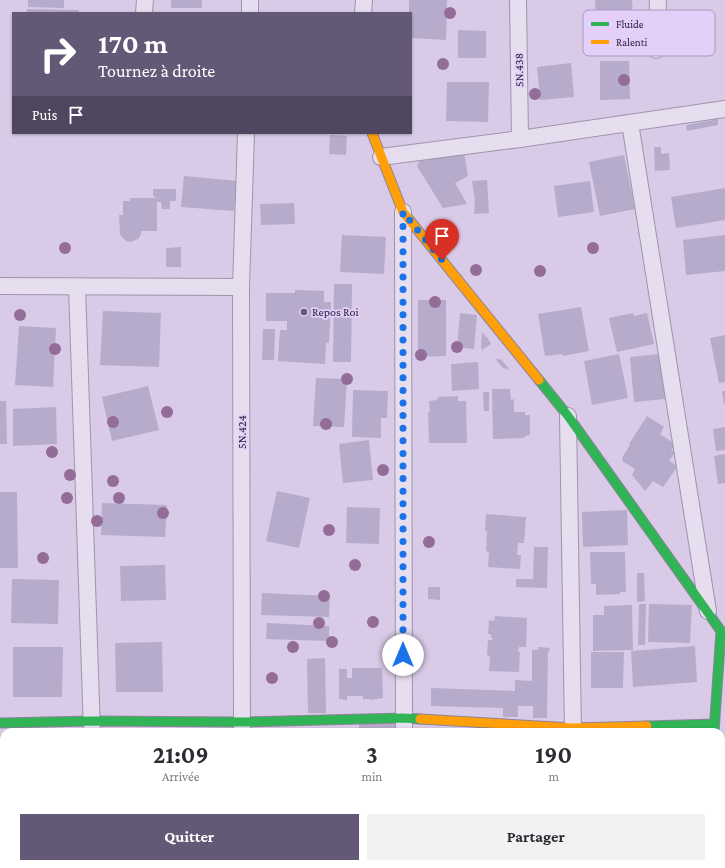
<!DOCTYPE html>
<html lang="fr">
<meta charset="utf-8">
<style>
:root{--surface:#fff;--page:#f2f2f3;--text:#2b2b33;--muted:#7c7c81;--accent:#635977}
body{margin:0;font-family:"Crimson Pro",serif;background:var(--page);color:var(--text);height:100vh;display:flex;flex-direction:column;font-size:15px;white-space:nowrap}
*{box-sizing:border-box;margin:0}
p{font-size:13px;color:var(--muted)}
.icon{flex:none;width:22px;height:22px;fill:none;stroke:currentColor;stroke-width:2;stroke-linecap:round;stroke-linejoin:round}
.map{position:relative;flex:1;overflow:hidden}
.drawer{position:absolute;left:0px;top:728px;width:725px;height:140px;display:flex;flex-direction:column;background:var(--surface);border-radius:12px 12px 0 0;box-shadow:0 1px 3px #0004}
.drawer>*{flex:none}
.top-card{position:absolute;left:12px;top:12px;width:400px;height:122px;border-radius:0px;box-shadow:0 1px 3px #0004;background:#635977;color:#fff;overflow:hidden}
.pin{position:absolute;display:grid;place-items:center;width:34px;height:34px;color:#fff;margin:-41px -17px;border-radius:50% 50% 50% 0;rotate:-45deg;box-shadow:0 0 4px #0007}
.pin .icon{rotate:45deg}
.me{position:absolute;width:44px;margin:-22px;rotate:0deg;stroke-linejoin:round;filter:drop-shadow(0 0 3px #0008)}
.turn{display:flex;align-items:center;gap:14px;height:84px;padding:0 20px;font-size:18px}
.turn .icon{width:52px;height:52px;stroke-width:2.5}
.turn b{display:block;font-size:28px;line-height:34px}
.then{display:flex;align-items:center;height:38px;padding:0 20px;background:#0003;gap:8px;font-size:15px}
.eta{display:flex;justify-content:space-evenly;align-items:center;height:68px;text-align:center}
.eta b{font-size:24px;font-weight:700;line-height:28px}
.button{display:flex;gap:8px;margin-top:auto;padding:8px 20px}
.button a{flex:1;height:46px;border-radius:0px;background:var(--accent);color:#fff;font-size:16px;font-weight:700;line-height:46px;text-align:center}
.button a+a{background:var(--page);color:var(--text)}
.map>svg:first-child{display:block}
.building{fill:#b6abcb}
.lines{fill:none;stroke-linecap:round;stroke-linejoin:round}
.street-casing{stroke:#9e94ac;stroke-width:18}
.fast-casing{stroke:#8e849b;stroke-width:11}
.slow-casing{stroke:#8e849b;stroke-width:11}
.street{stroke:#e6ddee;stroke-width:16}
.fast{stroke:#30b455;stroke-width:9}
.slow{stroke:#ff9f0a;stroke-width:9}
.tree{fill:#936d98}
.route{stroke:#1a73e8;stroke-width:7;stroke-dasharray:0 12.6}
.poi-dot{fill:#635977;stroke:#e4cff9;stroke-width:1.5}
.labels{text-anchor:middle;stroke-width:3.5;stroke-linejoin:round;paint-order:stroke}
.street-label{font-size:12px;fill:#241b3b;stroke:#e4cff9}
.poi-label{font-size:12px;fill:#241b3b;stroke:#e4cff9;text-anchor:start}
.key{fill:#e4cff9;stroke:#aa99c0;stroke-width:1}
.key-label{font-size:11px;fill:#241b3b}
</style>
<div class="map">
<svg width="725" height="868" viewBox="0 0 725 868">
<rect width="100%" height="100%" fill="#d9cbe7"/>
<g class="building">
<polygon points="28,0 64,0 64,8 28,7"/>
<rect x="171" y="0" width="31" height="8"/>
<polygon points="409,0 447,0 446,40 411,38 411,13 409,13"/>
<polygon points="595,0 632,0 633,17 596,20"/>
<polygon points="27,9 79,10 79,13 27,13"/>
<polygon points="458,30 486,31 486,58 458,58"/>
<polygon points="600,61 629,61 630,99 600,100"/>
<polygon points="571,63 574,97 540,100 537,67"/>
<polygon points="447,82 489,82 488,122 446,121"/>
<polygon points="718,119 718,125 687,131 686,125"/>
<polygon points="330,135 347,136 346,155 329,154"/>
<polygon points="654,147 661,147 661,154 669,153 670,170 655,171"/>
<polygon points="464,152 468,176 455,183 467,204 443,208 417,166 421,158"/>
<polygon points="624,155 635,209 600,216 589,162"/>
<polygon points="184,176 237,181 234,211 181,207"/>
<polygon points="487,180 489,213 474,214 475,200 472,181"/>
<polygon points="590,181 594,212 558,217 554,186"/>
<polygon points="725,188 725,220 676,228 671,197"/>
<polygon points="153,189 176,189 176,201 170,201 170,209 162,209 161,202 157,202 157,231 141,231 141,235 138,239 130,242 126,241 120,235 119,215 123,215 123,201 130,201 130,198 157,198 153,196"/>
<polygon points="294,203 295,224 261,225 260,204"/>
<polygon points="342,235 386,237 384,274 340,272"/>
<polygon points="725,235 725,271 686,275 683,240"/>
<polygon points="181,247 181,267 166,267 166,248"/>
<polygon points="334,284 352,284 351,362 333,362"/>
<polygon points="295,290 324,291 324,302 331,302 329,343 326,343 325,364 278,361 280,330 287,330 287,321 266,321 266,293 295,293"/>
<polygon points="418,300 446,300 446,356 418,357"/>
<polygon points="581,307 589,351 563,356 563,354 545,356 538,314"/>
<polygon points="103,311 161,313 159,367 100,365"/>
<polygon points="460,313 477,315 474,349 457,347"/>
<polygon points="633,313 634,316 647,313 654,344 617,352 609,318"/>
<polygon points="19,326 56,328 53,387 15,385"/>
<polygon points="263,329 275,329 274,360 262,360"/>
<polygon points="482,332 486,337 487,337 491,344 482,350 481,347"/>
<polygon points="725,335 725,382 719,383 710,338"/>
<polygon points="619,354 628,398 592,405 584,361"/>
<polygon points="660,354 665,399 634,402 630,357"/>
<polygon points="498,358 500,360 501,359 509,369 507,370 506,368 504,369 496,360"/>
<polygon points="478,362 479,389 452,391 451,364"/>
<polygon points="316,378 347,379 344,427 313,426"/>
<polygon points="148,386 159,430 112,441 102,397"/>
<polygon points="492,389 510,389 511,400 514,399 514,412 525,412 525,415 530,415 530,435 525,436 525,438 493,439"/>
<polygon points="353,390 388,391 387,418 381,418 381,438 352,437"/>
<polygon points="722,391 725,391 725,404 724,404"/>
<polygon points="483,392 489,392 489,411 484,411"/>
<polygon points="458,396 458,401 466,401 467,443 429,443 428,412 430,412 429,401 437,400 438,397"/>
<polygon points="0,401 6,401 7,444 0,444"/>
<polygon points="56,407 57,444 13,446 13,409"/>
<polygon points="647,416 664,427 660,434 675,444 671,450 675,452 669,461 678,466 663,487 653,481 645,491 632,475 635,469 622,461 623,459 622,458 630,445 629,444"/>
<polygon points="725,427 725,450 716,451 713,429"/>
<polygon points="369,440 373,480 343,483 339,444"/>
<polygon points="725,454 725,483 718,484 714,456"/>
<polygon points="277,491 310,498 299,548 266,541"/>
<polygon points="0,492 17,492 18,568 0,568"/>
<polygon points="102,503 167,505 165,537 101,535"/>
<polygon points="347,507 380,508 379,544 346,543"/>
<polygon points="627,510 628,545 583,547 582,512"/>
<polygon points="486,514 526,517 524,543 518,543 517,555 521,555 520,569 488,567 489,552 486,551 487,531 485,531"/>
<polygon points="534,547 548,547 547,588 516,587 516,579 533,579"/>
<polygon points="590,552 625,552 626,592 620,592 620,594 596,595 596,584 591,584"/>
<polygon points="165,565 166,600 121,601 120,566"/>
<polygon points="637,573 644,573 645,601 637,602"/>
<polygon points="12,579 59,580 58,624 11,623"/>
<polygon points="428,587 440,587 440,600 428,599"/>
<polygon points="262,593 330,596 329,617 261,615"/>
<polygon points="639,604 646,604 645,645 638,645"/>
<polygon points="649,604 692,605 690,643 648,642"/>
<polygon points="632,605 633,650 593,651 593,615 604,615 604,606"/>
<polygon points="495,616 527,618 526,647 519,647 518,652 520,652 519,672 489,671 490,656 487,655 488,640 492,640 493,638 491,638 491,634 488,634 489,620 494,621"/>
<polygon points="267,623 329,626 329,641 266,639"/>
<polygon points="162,642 163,692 116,692 115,643"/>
<polygon points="695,646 697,682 633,687 631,651"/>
<polygon points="13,647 63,647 62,697 13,697"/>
<polygon points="538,647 550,648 549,652 548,651 547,718 533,718 533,706 518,706 518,717 503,717 503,708 431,706 431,688 515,691 515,680 532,681 532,650 538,650"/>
<polygon points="591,652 624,652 623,688 591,688"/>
<polygon points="325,658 326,713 308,713 307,659"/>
<polygon points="352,668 382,668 383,698 370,700 370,699 363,699 363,696 347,696 347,700 339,699 339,669 347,669 347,678 352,678"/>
<polygon points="359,723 399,724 398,732 359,732"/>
<rect x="19" y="864" width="58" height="4"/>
<rect x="298" y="864" width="26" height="4"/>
<polygon points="352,864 393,864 394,868 352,868"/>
<rect x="449" y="864" width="31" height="4"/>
<polygon points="596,864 628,864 629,868 596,868"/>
<rect x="630" y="864" width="19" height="4"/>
</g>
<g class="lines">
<defs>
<g id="street">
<polyline points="518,0 520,139"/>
<polyline points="144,13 145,0"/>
<polyline points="250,13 250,0"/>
<polyline points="363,13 364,0"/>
<polyline points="656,50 658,0"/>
<polyline points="630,123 708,611"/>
<polyline points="381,157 520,139 725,109"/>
<polyline points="403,212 404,732"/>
<polyline points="0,286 241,287"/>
<polyline points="77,287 92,732"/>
<polyline points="568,416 573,732"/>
<polyline points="242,732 241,287 246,133"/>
<polyline points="92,864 92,868"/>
<polyline points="244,864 244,868"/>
<polyline points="409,864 409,868"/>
<polyline points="720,864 720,868"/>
<polyline points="572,868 572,864"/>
</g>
<g id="fast">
<polyline points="539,380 568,416 721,631 714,732"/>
<polyline points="0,723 92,721 242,722 403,718 420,719"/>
<polyline points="647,726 714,724"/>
</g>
<g id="slow">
<polyline points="372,133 403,212 539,380"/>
<polyline points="420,719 573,728 647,726"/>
</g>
</defs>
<use href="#street" class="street-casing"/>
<use href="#fast" class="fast-casing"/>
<use href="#slow" class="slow-casing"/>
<use href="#street" class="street"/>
<use href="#fast" class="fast"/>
<use href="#slow" class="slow"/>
</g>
<g class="tree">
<circle cx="450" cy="13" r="6"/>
<circle cx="443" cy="64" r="6"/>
<circle cx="624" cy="80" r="6"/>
<circle cx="535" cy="94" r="6"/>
<circle cx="65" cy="248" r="6"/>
<circle cx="593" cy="248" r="6"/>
<circle cx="476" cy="270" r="6"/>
<circle cx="540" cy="271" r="6"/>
<circle cx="435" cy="302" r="6"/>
<circle cx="20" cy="315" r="6"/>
<circle cx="457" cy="347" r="6"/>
<circle cx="55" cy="349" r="6"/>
<circle cx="421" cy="355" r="6"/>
<circle cx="347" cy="379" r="6"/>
<circle cx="167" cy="412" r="6"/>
<circle cx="113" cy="422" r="6"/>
<circle cx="326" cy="424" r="6"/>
<circle cx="52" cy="452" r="6"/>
<circle cx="383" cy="470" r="6"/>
<circle cx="70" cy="475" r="6"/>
<circle cx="113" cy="481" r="6"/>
<circle cx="67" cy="498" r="6"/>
<circle cx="119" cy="498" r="6"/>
<circle cx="163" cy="513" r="6"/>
<circle cx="97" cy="521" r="6"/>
<circle cx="329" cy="530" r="6"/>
<circle cx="429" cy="542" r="6"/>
<circle cx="43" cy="558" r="6"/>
<circle cx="355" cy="565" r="6"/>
<circle cx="324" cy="596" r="6"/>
<circle cx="373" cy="622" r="6"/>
<circle cx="319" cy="623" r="6"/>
<circle cx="332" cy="642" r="6"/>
<circle cx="293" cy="647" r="6"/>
<circle cx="272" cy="678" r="6"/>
</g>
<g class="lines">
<polyline class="route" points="403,655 403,212 442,260"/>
</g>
<circle class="poi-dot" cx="304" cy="312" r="4"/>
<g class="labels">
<g class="street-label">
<text transform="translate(519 70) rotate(-91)" y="4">5N.438</text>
<text transform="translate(242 432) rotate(-90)" y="4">5N.424</text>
</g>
<g class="poi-label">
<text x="312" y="316">Repos Roi</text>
</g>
</g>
<rect x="583" y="10" width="132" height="46" rx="6" class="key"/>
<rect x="591" y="22" width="18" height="4" fill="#30b455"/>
<rect x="591" y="40" width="18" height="4" fill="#ff9f0a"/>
<g class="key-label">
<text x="616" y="28">Fluide</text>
<text x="616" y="46">Ralenti</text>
</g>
</svg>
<div class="pin" style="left:442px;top:260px;background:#d93025"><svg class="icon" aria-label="arrive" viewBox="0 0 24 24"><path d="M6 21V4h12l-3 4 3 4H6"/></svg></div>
<svg class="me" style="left:403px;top:655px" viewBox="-20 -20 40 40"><circle r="19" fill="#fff"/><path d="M0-13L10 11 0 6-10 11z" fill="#1a73e8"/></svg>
<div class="top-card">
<div class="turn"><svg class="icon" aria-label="right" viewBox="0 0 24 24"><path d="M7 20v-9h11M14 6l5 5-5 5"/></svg><div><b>170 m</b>Tournez à droite</div></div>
<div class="then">Puis<svg class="icon" aria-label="arrive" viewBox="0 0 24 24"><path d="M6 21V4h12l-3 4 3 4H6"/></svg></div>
</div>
<section class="drawer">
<div class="eta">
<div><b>21:09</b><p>Arrivée</p></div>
<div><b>3</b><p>min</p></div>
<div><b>190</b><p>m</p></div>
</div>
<div class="button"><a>Quitter</a><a>Partager</a></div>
</section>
</div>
